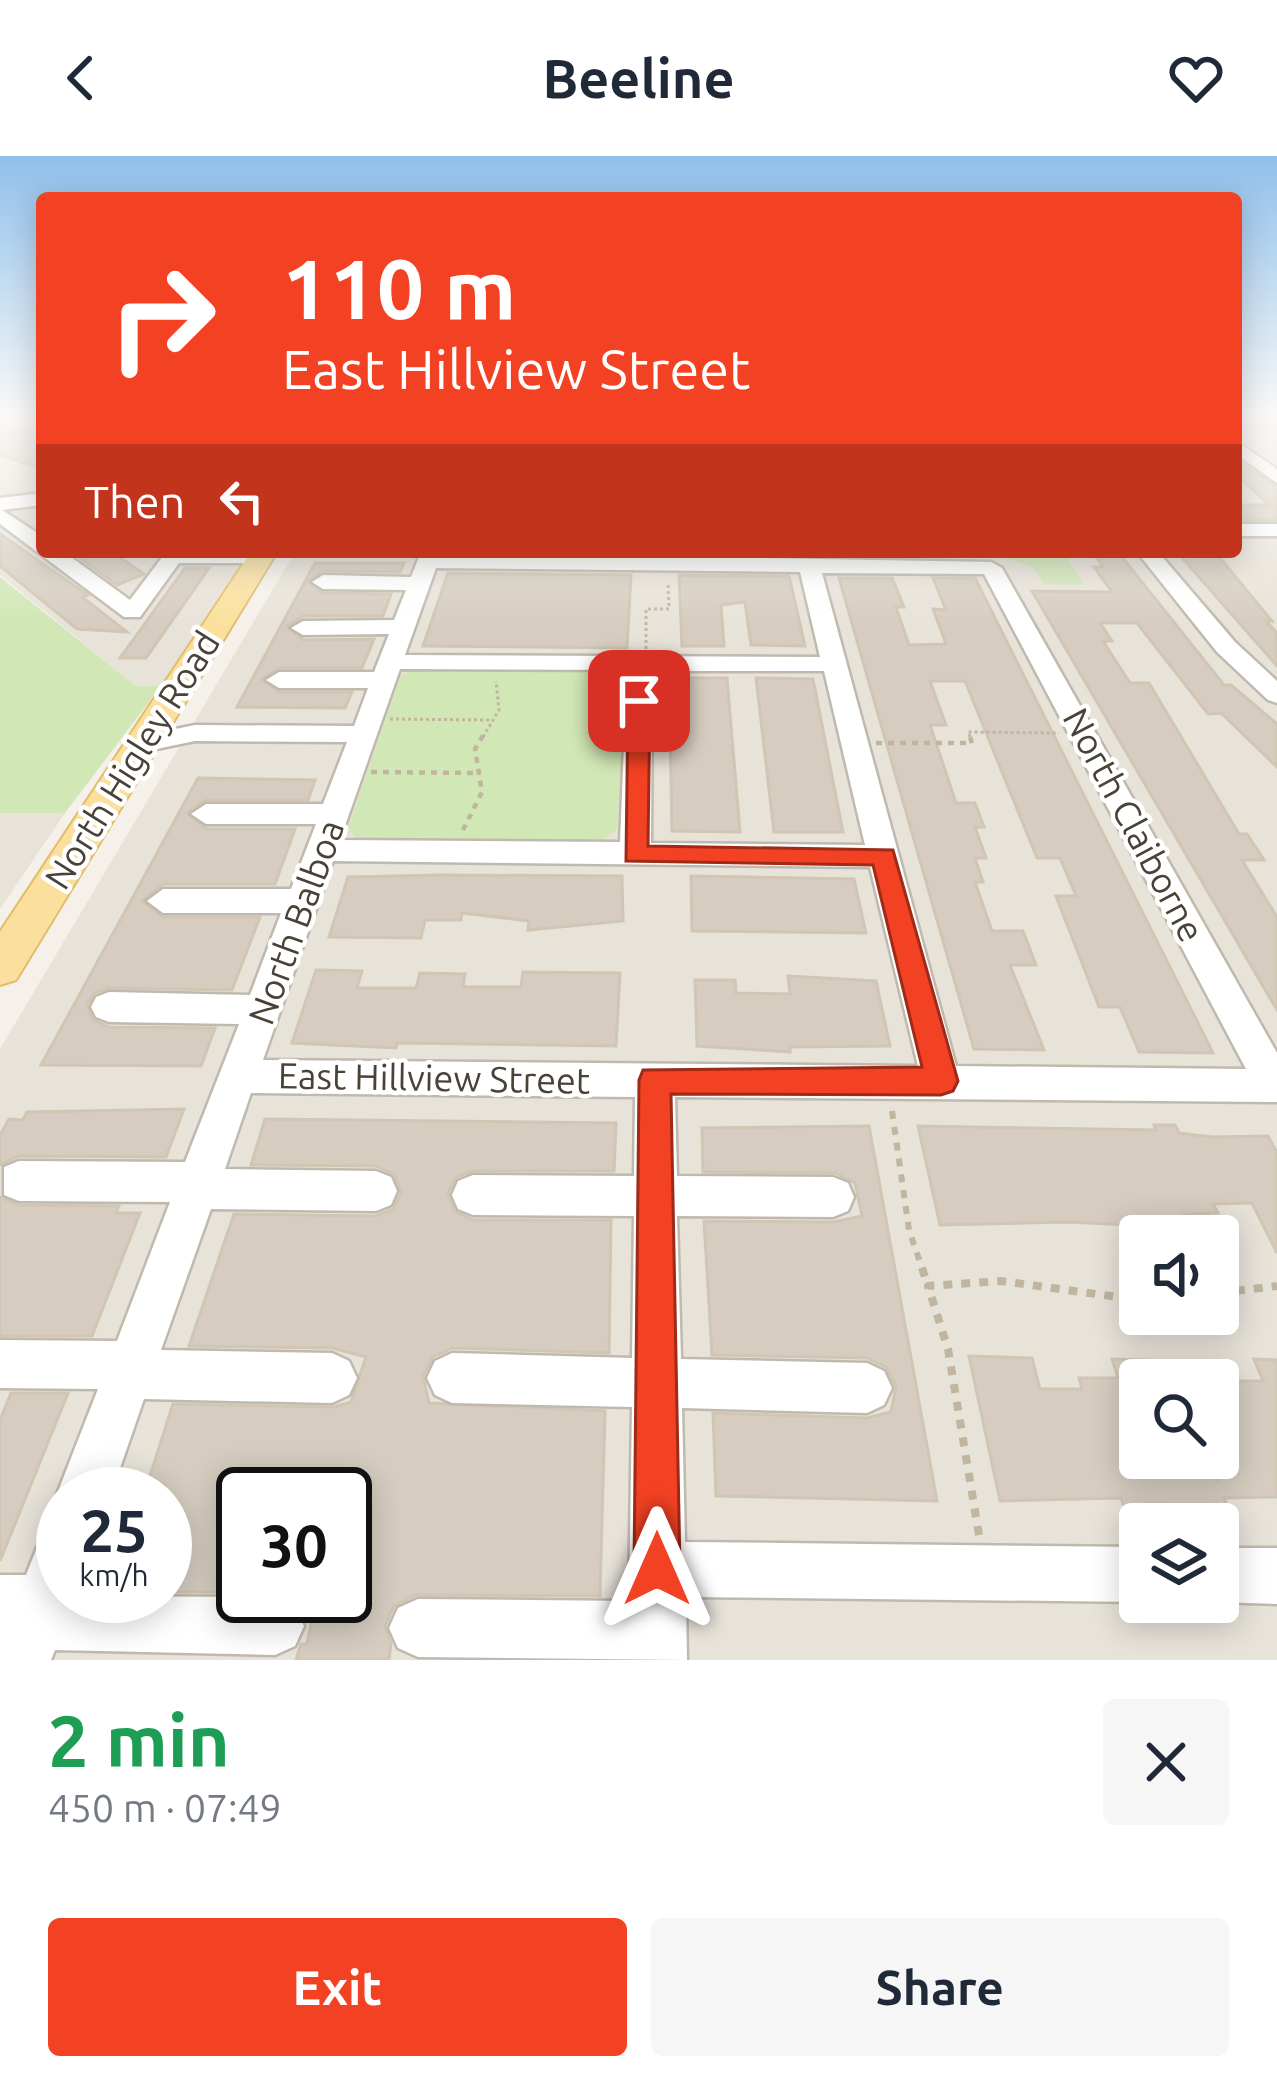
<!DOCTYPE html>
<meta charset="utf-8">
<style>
:root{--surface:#fff;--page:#f6f6f7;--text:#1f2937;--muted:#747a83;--accent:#f34123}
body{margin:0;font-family:Ubuntu,sans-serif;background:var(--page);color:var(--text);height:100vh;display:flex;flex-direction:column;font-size:45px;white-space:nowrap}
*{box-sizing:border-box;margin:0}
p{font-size:39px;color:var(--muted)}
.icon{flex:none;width:66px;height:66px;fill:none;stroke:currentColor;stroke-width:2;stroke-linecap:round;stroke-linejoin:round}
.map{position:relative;height:1504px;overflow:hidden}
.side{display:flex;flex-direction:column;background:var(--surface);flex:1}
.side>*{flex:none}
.banner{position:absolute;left:36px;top:36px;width:1206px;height:366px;border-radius:12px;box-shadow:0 6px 30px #0003;background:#f34123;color:#fff;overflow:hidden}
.fabs{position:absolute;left:1119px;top:1059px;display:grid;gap:24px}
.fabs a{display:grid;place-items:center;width:120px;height:120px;border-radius:12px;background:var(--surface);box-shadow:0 6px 30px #0003;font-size:60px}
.speed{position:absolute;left:36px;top:1311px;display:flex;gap:24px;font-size:60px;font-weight:700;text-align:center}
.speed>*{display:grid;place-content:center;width:156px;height:156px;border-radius:50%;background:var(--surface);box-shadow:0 6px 30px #0003;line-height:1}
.speed small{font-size:30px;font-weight:400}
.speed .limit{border:6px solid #111;border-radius:18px;background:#fff;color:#111}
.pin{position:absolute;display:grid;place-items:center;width:102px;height:102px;color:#fff;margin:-51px;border-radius:24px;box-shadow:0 6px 18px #0006}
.me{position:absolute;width:132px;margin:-66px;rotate:0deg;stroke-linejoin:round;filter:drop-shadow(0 0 9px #0008)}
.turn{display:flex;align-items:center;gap:42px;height:252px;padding:0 48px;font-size:54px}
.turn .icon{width:156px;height:156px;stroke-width:2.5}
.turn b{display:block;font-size:84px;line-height:102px}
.then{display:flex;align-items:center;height:114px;padding:0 48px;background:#0003;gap:24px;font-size:45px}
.round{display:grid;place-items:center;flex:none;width:126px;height:126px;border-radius:12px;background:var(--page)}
.summary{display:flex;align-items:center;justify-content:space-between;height:204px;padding:0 48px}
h1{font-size:72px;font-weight:700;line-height:90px;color:#1e9e55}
.primary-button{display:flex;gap:24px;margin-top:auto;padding:24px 48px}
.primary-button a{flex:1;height:138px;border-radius:12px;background:var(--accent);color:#fff;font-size:48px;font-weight:700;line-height:138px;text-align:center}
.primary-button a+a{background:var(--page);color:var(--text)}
header{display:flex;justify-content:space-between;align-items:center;height:156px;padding:0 48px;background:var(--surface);font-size:54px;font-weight:700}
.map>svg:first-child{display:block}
.residential{fill:#e8e3d9;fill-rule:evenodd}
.green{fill:#d1e7b5}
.building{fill:#d6cdc0;stroke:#d1c5b3;stroke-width:3}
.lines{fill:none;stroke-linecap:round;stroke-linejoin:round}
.minor-casing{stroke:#c0b9ad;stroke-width:5}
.major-casing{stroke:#e1bd6c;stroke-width:4}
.path-far3{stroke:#c1b59f;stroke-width:3;stroke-dasharray:3 3;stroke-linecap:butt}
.path-far2{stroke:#c1b59f;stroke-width:4.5;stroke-dasharray:6 6;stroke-linecap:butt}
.path-far1{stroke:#c1b59f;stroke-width:6;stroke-dasharray:8 8;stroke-linecap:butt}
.path{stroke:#c1b59f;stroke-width:8;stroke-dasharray:9 9;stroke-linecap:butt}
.minor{fill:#fff;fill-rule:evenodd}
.major{fill:#fbe09d;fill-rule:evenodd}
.route{fill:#f34123;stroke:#9e2a17;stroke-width:3}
.labels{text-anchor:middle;stroke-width:9;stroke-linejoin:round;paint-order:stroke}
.street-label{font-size:36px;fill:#494238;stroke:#fff}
</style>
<header><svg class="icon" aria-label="back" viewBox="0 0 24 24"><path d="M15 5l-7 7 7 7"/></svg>Beeline<svg class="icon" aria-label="heart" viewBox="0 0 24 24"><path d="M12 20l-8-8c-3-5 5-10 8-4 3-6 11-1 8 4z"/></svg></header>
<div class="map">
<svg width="1277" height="1504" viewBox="0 0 1277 1504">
<rect width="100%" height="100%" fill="#f5f1ea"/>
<g class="residential">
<polygon points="0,260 42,260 42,396 248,396 161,530 136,530 0,419"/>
<path d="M 1236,260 L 1277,260 L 1277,1504 L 0,1504 L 0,893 L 295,396 L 1236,396 ZM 1140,1080 L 1218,1080 L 1218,1158 L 1140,1158 ZM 1140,1224 L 1218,1224 L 1218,1302 L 1140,1302 ZM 63,1338 L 165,1338 L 165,1440 L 63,1440 ZM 243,1338 L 345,1338 L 345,1440 L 243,1440 ZM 1140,1368 L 1218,1368 L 1218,1446 L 1140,1446 Z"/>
<polygon points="0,657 65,657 0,753"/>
</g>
<g class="green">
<polygon points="993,396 1063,396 1084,429 1044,428 1033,412"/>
<polygon points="0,421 136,530 161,530 65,657 0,657"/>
<polygon points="413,513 614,514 626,521 617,674 602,684 357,683 348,672 401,519"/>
</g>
<g class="building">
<polygon points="42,271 42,313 0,299 0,278"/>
<polygon points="1236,304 1277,331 1277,364 1236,364 1236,349 1269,349 1236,318"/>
<polygon points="0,378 88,439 82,441 127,476 77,473 0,410"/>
<polygon points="72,396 112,396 144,418 117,429"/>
<polygon points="1093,396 1118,396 1224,529 1231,529 1277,568 1277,611 1221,557 1208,558 1137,467 1100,467 1112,485 1103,485 1130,527 1149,527 1239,678 1247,678 1264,704 1242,704 1277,761 1277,854 1032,435 1112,436 1094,411 1103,411"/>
<polygon points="1177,396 1215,396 1272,465 1266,465 1277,477 1277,510"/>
<polygon points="315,407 404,407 400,416 323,415 308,425 323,437 391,438 383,460 303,460 287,470 303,484 374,483 362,512 279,512 262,523 279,536 352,536 345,552 237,551"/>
<polygon points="185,412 209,412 146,502 120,502"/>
<polygon points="448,417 631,419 627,492 423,490"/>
<polygon points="679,419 789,420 805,490 751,489 745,446 721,449 724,490 682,490"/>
<polygon points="839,422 892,422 904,451 896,451 909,489 946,488 933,453 946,454 933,422 975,422 1213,897 1139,896 1120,851 1099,851 1056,740 1076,740 1060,702 1037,702 965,525 930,525 946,569 930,569 956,647 975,647 984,671 975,671 986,702 975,702 983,726 975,726 992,775 1023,775 1036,809 1010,809 1044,894 974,893"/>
<polygon points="669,522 727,522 740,676 672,675"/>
<polygon points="756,522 813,523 843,676 774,676"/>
<polygon points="198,622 315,624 308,644 206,644 187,657 206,673 295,673 275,728 163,728 142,745 163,761 260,761 232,834 109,832 94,837 87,849 92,863 109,871 215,872 201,910 41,909"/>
<polygon points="441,719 622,720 623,765 528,774 529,765 462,757 461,764 425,764 421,782 329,781 348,721"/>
<polygon points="691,720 854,723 866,777 692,775"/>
<polygon points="316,814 362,815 357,832 416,832 420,817 465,818 463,831 521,831 523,816 620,817 616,890 397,887 396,892 292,887"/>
<polygon points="788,820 876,825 890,890 790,891 790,896 697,890 695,824 735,824 736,837 790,838"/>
<polygon points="184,953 166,1001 19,1000 0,1009 0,979 9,963 23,964 27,956"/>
<polygon points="265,963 616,967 614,1015 473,1015 456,1021 448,1037 454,1055 473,1064 611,1064 609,1197 452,1192 433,1201 423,1220 429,1247 605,1255 600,1440 416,1439 394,1450 385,1470 391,1488 389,1504 296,1504 301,1488 307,1488 317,1440 345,1440 341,1327 243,1331 243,1436 165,1436 165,1329 147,1329 173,1248 334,1251 351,1246 366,1201 332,1192 189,1190 234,1058 376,1060 393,1053 401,1037 395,1019 376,1010 251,1009"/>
<polygon points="1154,969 1175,969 1179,977 1212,981 1268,980 1277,997 1277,1097 1252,1047 1213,1048 1218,1057 1184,1058 1191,1072 1067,1066 940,1069 918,970 1156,974"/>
<polygon points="869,970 937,1345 716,1340 713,1257 867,1262 891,1256 896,1230 886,1211 867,1202 712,1199 704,1065 833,1066 862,1060 855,1027 835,1017 703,1016 702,972"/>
<polygon points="0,1041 19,1049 119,1050 116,1057 140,1057 92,1180 0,1180"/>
<polygon points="969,1200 1032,1202 1040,1233 1082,1233 1079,1222 1118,1222 1112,1203 1175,1205 1181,1224 1140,1224 1140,1302 1210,1302 1218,1325 1218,1235 1227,1235 1223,1225 1263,1225 1254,1203 1277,1204 1277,1341 1224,1342 1227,1349 1147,1347 1149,1355 1125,1354 1121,1342 1000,1345"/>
<polygon points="11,1237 68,1237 0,1405 0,1264"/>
</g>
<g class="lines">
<defs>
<g id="minor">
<rect x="1236" y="260" width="41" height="7"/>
<polygon points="1236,285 1277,313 1277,327 1236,298"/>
<polygon points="42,337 42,349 2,354 42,380 42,396 64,396 130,444 166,396 266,396 271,401 261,407 179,407 140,461 124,461 0,368 0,342"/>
<rect x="1236" y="368" width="41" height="12"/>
<path d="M 421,396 L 991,406 L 1002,412 L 1277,897 L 1277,946 L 675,941 L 677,1020 L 833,1021 L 848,1027 L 854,1041 L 848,1055 L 833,1061 L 677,1060 L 681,1203 L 867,1207 L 884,1215 L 892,1232 L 884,1249 L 867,1257 L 682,1252 L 685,1386 L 1140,1391 L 1142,1446 L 686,1441 L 687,1504 L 418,1501 L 398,1492 L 389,1472 L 398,1452 L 418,1443 L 629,1445 L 632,1251 L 452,1247 L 435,1239 L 427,1222 L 435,1205 L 452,1197 L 632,1202 L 634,1060 L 473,1059 L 458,1053 L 452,1039 L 458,1025 L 473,1019 L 634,1020 L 635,941 L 251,937 L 225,1013 L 376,1015 L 391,1021 L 397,1035 L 391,1049 L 376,1055 L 211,1053 L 161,1194 L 332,1197 L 349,1205 L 357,1222 L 349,1239 L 332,1247 L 144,1243 L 111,1338 L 63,1338 L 63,1351 L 57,1338 L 98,1233 L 0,1232 L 0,1184 L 117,1185 L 170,1046 L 19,1045 L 4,1039 L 4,1011 L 19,1005 L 185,1006 L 239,868 L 109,866 L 96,861 L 91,851 L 96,841 L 109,836 L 250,839 L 281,757 L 163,757 L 147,745 L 163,733 L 291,733 L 316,668 L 206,668 L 191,658 L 206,648 L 323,648 L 347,586 L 195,585 L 142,596 L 128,588 L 132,582 L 195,569 L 354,570 L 368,532 L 279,532 L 266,524 L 279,516 L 374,516 L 389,478 L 303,479 L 291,472 L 303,465 L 394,464 L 406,434 L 323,433 L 312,426 L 323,419 L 411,421 ZM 436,412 L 800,416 L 820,501 L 405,499 ZM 822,417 L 984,418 L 1246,913 L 956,910 ZM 400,513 L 627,514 L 620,686 L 340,684 ZM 652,515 L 824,515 L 865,689 L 651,687 ZM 333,705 L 870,711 L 918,910 L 263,904 Z"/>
<polygon points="1137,396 1158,396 1235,486 1277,525 1277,547 1268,544 1217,496"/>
<polygon points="63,1366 63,1440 275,1441 295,1450 304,1470 295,1490 275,1499 55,1494 51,1504 0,1504 0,1419 26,1419 44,1374"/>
<polygon points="1218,1392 1277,1392 1277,1448 1213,1446 1218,1446"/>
</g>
<polygon id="major" points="251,396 277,396 16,824 0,829 0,776"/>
</defs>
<use href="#minor" class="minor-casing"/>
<use href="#major" class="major-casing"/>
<g class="path-far3">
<polyline points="299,400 407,400"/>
<polyline points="646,493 646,453 669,453 668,426"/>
<polyline points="390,563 491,564"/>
<polyline points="483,581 499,554 496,525"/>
<polyline points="970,581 968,576 1059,577"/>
</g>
<g class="path-far2">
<polyline points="876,587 972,587 969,578"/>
<polyline points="371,616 480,617"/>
<polyline points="463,674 482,636 475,593 484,578"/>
</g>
<polyline class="path-far1" points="892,955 909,1074 923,1115"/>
<g class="path">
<polyline points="922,1112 928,1130"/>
<polyline points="1218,1137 1277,1130"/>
<polyline points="979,1379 948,1193 928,1130 1001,1125 1140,1144"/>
</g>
<use href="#minor" class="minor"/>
<use href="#major" class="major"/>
</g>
<linearGradient id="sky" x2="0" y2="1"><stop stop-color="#8fc0eb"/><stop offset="0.55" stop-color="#faf9f6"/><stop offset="1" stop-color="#faf9f6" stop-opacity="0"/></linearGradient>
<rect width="1277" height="471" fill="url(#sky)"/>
<polygon class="route" points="639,538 650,545 648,690 893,694 958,925 953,935 941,939 671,938 680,1413 674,1430 657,1436 641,1430 634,1413 639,924 643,914 922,911 873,709 626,705 628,545"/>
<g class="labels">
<g class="street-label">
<text transform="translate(132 604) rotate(-58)" y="13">North Higley Road</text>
<text transform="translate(1134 669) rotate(62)" y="13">North Claiborne</text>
<text transform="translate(296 766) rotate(-70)" y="13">North Balboa</text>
<text transform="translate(434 922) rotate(1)" y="13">East Hillview Street</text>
</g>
</g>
</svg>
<div class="fabs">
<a><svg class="icon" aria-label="sound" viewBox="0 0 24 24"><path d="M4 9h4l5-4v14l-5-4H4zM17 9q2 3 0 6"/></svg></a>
<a><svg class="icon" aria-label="search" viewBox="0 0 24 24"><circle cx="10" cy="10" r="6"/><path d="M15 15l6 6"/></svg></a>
<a><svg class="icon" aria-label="layers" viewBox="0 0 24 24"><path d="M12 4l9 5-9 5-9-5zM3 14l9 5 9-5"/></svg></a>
</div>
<div class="speed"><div>25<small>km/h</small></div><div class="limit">30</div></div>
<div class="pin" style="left:639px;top:545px;background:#d93025"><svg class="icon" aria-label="arrive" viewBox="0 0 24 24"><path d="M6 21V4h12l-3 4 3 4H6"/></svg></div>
<svg class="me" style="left:657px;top:1413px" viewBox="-20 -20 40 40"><path d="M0-17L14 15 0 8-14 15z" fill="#f34123" stroke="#fff" stroke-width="4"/></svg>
<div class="banner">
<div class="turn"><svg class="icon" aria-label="right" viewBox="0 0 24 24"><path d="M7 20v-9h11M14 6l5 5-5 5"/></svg><div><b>110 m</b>East Hillview Street</div></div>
<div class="then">Then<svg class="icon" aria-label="left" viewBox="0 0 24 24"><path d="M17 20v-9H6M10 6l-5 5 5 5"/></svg></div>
</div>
</div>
<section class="side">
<div class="summary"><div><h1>2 min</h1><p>450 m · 07:49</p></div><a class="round"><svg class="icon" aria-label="close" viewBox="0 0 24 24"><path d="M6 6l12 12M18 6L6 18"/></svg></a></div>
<div class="primary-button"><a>Exit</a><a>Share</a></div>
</section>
